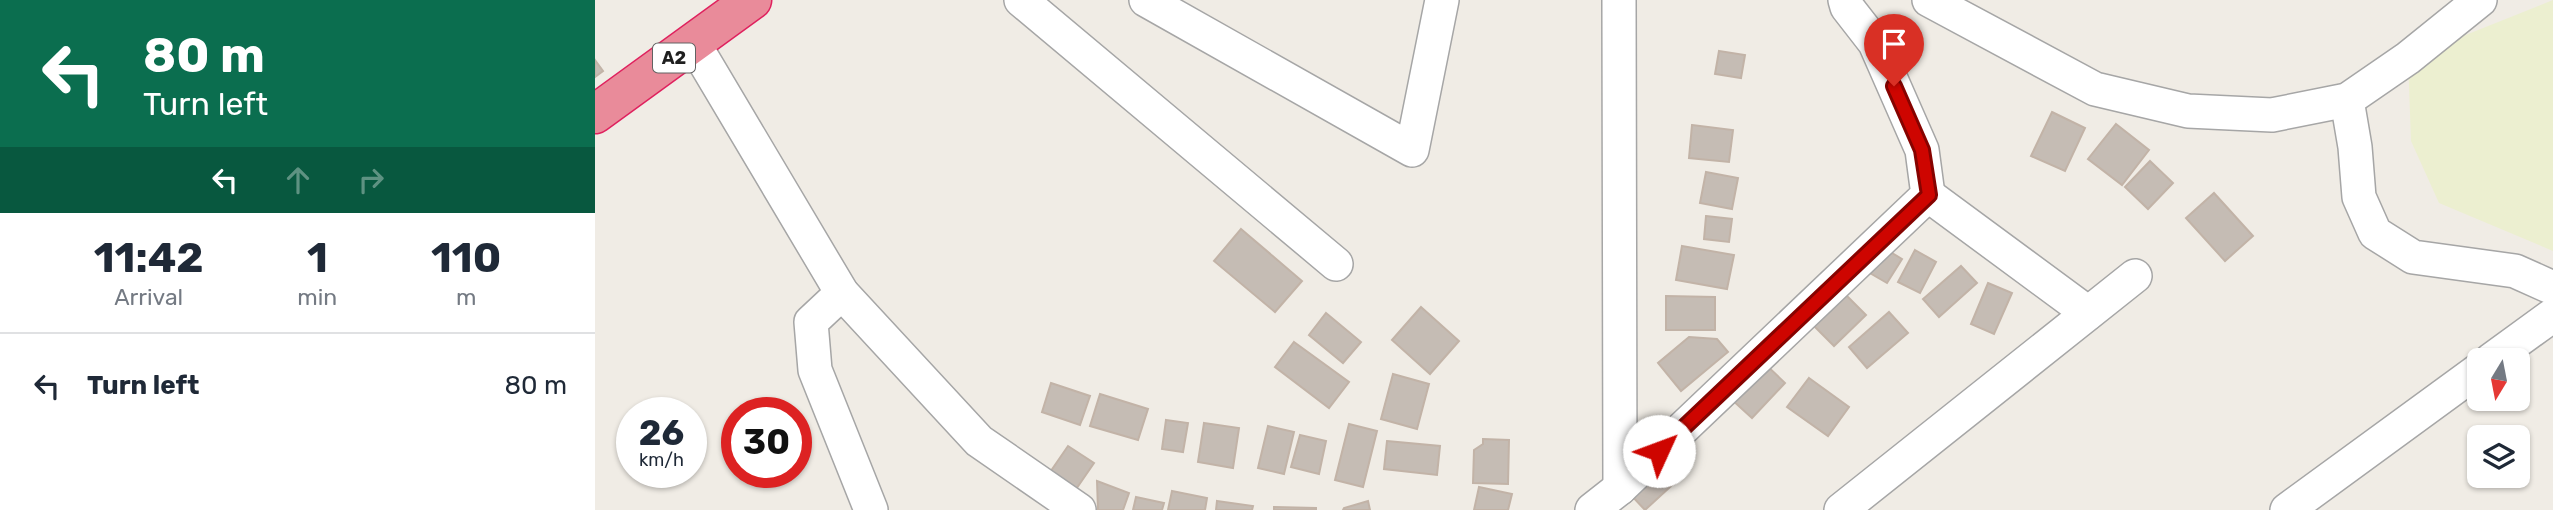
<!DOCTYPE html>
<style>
:root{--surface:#fff;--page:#f6f6f7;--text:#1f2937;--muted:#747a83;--line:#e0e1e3}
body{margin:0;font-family:Rubik,sans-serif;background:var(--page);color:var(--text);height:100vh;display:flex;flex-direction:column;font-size:26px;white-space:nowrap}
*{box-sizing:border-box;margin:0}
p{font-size:23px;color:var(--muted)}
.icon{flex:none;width:38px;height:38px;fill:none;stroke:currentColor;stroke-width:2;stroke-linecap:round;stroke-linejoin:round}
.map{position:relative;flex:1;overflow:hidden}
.side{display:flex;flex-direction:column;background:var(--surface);width:595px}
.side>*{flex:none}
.top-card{background:#0b6e4f;color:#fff;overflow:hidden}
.needle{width:46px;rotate:190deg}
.buttons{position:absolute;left:1872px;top:348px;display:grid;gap:14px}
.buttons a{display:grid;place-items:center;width:63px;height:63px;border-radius:10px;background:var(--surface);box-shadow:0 2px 5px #0004;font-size:35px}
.speed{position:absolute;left:21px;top:397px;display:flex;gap:14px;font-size:35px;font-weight:700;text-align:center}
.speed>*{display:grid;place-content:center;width:91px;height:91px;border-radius:50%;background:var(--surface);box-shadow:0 2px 5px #0004;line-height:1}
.speed small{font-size:18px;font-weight:400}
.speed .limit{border:10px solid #d22;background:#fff;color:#111}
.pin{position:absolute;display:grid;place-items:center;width:60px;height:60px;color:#fff;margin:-72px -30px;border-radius:50% 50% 50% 0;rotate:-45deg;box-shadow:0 0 7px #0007}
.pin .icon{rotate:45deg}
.me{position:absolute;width:77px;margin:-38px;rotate:47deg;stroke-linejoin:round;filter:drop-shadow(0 0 5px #0008)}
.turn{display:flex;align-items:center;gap:24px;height:147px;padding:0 28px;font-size:32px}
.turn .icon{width:91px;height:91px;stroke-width:2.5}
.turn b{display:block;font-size:49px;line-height:60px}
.lanes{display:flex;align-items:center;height:66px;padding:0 28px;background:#0003;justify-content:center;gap:35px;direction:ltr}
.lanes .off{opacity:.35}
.eta{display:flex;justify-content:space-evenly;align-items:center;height:119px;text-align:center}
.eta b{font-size:42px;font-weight:700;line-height:49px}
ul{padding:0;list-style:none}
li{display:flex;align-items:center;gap:21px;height:105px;padding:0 28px;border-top:2px solid var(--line)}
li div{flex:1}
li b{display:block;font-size:26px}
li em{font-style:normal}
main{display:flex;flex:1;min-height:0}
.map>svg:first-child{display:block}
.farmland{fill:#ecefd0}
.building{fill:#c5bcb4;stroke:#c2b3a7;stroke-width:2}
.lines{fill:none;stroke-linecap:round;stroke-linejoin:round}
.street-casing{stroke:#a6a6a6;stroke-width:36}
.highway-casing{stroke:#df215e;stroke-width:41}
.street{stroke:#fff;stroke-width:33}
.highway{stroke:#e98b9a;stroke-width:38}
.route-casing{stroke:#860300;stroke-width:18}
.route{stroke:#ce0500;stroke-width:12}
.labels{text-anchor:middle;stroke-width:5;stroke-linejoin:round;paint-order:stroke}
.shield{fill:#fff;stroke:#626262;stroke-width:2}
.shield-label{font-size:18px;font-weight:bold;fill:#1f1f1f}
</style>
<main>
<section class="side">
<div class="top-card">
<div class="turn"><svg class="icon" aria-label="left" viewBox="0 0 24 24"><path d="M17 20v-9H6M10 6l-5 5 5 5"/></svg><div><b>80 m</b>Turn left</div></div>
<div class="lanes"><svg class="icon" aria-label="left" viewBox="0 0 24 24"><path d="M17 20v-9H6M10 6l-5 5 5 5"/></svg><svg class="icon off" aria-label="ahead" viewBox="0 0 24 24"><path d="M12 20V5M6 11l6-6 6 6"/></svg><svg class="icon off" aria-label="right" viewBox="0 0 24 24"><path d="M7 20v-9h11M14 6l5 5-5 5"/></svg></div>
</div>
<div class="eta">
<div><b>11:42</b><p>Arrival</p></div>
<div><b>1</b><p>min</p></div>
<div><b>110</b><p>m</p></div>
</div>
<ul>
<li><svg class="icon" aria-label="left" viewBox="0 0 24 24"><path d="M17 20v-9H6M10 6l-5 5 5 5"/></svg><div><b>Turn left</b></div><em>80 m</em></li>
</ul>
</section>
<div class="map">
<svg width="1958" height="510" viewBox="0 0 1958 510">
<rect width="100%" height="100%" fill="#f0ece5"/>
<polygon class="farmland" points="1958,0 1958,251 1844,203 1816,141 1813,58"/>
<g class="building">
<polygon points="1124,51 1150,55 1146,78 1120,74"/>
<polygon points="0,60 8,71 0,77"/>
<polygon points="1457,112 1490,128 1470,171 1436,156"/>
<polygon points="1521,124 1554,150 1527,185 1493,159"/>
<polygon points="1097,125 1138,130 1134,162 1094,158"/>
<polygon points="1555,161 1578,183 1553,209 1530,187"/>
<polygon points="1111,172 1143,178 1137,209 1105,203"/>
<polygon points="1619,193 1658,236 1630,261 1591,218"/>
<polygon points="1111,216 1137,219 1134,242 1109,239"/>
<polygon points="646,229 707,281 680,312 619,261"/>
<polygon points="1087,246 1139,255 1132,289 1081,280"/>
<polygon points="1287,247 1307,259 1292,283 1273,272"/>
<polygon points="1320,250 1341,262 1325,293 1303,282"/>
<polygon points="1366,266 1382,283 1344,317 1328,299"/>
<polygon points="1393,283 1417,293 1399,334 1376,324"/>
<polygon points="1245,289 1271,315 1239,346 1213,320"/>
<polygon points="1071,296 1120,297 1120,330 1071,330"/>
<polygon points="826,307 864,341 835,374 797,340"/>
<polygon points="1294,312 1313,333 1272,368 1254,347"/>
<polygon points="731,313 766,342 748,363 714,335"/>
<polygon points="1094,337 1122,339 1133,352 1086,391 1063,363"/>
<polygon points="699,342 754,382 734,408 680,367"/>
<polygon points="1168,362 1190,383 1157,418 1135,398"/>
<polygon points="798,374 834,384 822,429 786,419"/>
<polygon points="1214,378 1254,407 1233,436 1192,407"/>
<polygon points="456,383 495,396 485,425 447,412"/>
<polygon points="505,394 553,409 543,440 495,426"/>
<polygon points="571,420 593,423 588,452 567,449"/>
<polygon points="609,423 644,428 638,468 603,462"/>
<polygon points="754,424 782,431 768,487 740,480"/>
<polygon points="673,426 699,432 689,474 663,468"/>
<polygon points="705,435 731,441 724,474 696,467"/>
<polygon points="888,439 914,440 913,484 878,483 879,450 888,444"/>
<polygon points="792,441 845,446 842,475 789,469"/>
<polygon points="473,446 499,463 475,498 449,481"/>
<polygon points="1071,461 1086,477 1050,510 1035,494"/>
<polygon points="502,481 534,493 528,510 503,510"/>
<polygon points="884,487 917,494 913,510 879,510"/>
<polygon points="577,491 612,498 610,510 573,510"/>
<polygon points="541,497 569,503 567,510 538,510"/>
<polygon points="622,501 658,506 657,510 621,510"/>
<polygon points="773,501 775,510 748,510 749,508"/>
<polygon points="679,507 721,508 721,510 679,510"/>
</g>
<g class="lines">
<defs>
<g id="street">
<polyline points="426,0 741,264"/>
<polyline points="551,0 817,150 847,0"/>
<polyline points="1024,0 1025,488"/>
<polyline points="1334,0 1500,89 1593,111 1677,115 1752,100 1813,58 1885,0"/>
<polyline points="99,44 247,293 384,441 484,510"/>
<polyline points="1752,100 1760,147 1764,197 1780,233 1818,257 1920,271 1958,288"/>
<polyline points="1333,195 1493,313"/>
<polyline points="247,293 216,322 220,370 276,510"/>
<polyline points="1896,360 1958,315"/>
<polyline points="997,510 1025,488 1333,195 1327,150 1280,43 1252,7 1250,0"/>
<polyline points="1246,510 1540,276"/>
<polyline points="1692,510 1885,369"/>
</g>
<polyline id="highway" points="0,114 157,0"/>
</defs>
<use href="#street" class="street-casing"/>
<use href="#highway" class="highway-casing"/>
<use href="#street" class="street"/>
<use href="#highway" class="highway"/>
</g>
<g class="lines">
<defs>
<polyline id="route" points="1064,451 1334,195 1327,150 1299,86"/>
</defs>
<use href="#route" class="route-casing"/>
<use href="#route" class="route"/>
</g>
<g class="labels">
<rect class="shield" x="58" y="43.5" width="42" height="29" rx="5"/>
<g class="shield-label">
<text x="79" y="64">A2</text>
</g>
</g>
</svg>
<div class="buttons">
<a><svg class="needle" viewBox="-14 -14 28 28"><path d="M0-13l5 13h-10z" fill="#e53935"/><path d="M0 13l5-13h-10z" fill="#747a83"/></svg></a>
<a><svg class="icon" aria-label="layers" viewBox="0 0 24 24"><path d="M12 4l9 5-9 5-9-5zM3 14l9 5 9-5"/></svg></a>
</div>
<div class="speed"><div>26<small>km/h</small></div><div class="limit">30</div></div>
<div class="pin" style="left:1299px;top:86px;background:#d93025"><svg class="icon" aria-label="arrive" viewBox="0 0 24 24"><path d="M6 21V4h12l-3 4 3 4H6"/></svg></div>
<svg class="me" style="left:1064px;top:451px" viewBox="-20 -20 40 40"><circle r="19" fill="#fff"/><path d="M0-13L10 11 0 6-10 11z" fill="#ce0500"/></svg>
</div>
</main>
